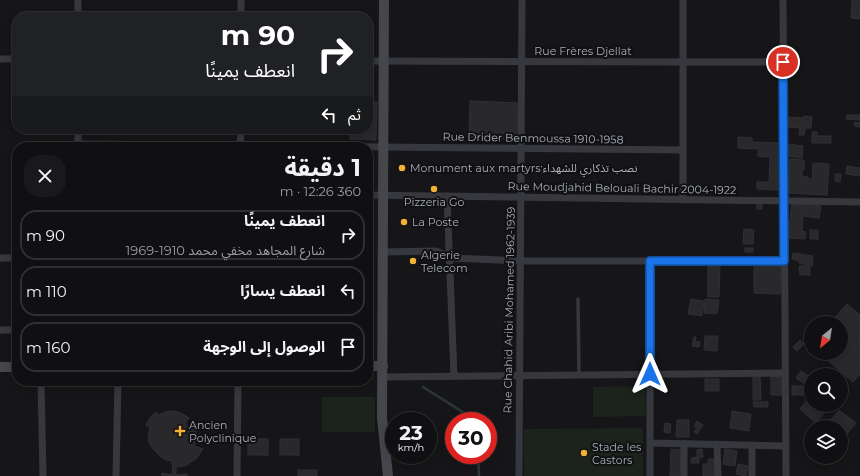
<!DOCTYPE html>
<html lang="ar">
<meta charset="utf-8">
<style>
:root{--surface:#101012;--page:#19191b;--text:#f1f3f6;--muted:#9c9d9f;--line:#303032}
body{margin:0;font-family:Montserrat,"Noto Sans Arabic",sans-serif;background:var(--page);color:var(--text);direction:rtl;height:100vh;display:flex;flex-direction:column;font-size:15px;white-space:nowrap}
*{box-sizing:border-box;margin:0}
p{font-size:13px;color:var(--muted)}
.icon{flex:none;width:22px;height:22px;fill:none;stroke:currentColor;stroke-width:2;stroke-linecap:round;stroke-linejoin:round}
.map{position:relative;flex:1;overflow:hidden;direction:ltr}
.sheet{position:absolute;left:12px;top:142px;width:361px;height:244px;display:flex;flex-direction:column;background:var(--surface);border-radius:16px;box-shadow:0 2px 10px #0003,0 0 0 1px var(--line);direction:rtl}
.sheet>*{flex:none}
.banner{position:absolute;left:12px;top:12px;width:361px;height:122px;border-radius:16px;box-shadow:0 2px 10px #0003,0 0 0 1px var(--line);direction:rtl;background:#202124;color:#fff;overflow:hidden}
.needle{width:26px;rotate:210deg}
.buttons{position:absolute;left:804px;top:316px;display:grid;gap:8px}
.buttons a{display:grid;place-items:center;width:44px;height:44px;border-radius:50%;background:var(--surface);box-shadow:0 2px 10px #0003,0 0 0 1px var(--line);font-size:20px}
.speed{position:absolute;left:385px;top:412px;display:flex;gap:8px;font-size:20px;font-weight:700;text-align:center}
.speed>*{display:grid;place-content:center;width:52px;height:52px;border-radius:50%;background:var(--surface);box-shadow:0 2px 10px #0003,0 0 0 1px var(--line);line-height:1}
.speed small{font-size:10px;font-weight:400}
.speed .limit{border:6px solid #d22;background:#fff;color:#111}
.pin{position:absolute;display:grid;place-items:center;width:34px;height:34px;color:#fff;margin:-17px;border:2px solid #fff;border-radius:50%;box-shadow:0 1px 4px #0007}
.me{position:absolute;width:44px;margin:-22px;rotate:0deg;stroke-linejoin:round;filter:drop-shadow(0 0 3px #0008)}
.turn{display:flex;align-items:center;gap:14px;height:84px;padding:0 12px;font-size:18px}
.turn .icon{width:52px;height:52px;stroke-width:2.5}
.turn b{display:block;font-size:28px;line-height:34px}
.then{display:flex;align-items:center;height:38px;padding:0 12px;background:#0003;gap:8px;font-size:15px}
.round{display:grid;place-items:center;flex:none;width:42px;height:42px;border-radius:16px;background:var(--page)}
.headline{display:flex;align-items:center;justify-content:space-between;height:68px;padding:0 12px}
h1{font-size:24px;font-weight:700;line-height:30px}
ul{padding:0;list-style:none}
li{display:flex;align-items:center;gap:12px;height:50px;margin:0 8px 6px;padding:0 4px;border:2px solid var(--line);border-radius:16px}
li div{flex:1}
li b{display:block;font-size:15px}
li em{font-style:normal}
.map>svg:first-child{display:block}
.green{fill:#1c231d}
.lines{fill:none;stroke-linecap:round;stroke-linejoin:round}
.stream{stroke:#2c353c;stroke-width:2.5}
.building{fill:#29292c;stroke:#303034}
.lane{stroke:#37383d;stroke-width:3.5}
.street{stroke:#37383d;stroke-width:7}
.secondary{stroke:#45474d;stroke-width:10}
.route-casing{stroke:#114b97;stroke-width:10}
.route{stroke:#1a73e8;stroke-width:7}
.poi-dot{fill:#f2b134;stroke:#111113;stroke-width:1.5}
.labels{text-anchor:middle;stroke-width:4;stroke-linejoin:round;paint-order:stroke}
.street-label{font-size:11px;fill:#a8adb8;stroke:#111113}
.poi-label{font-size:11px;fill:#a8adb8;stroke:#111113;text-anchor:start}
</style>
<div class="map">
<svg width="860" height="476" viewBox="0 0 860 476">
<rect width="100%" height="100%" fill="#161618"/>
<g class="green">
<polygon points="645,386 646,416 593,417 593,387"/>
<rect x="322" y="397" width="53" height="35"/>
<polygon points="643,428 643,476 524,476 524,429"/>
</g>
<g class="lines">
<g class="stream">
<polyline points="423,387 477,421"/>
<polyline points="478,455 479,476"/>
</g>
</g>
<g class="building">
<polygon points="852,0 860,0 860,19 851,18"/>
<rect x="281" y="16" width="27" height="1"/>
<polygon points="470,101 520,103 520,139 469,138"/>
<polygon points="368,102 377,102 376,140 350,139 350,129 368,129"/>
<polygon points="847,115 860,115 860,120 846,119"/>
<polygon points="804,116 812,117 811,128 805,128 804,135 799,135 800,128 786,127 787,117 804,118"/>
<polygon points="855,122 860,123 860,127 854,126"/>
<polygon points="812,132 817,132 817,136 831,136 831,143 812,143"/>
<polygon points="738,137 752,138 752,142 780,143 779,190 757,189 757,182 769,182 770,157 758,156 758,149 738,148"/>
<polygon points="789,144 803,146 802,158 787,156"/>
<polygon points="790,159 804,160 804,170 802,170 802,176 808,177 808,179 812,179 813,163 829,164 827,195 788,193"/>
<polygon points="847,166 860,168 860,176 846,174"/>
<polygon points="835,174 841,174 840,182 835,181"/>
<rect x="757" y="201" width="5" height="8"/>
<polygon points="792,202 821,206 819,218 803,216 802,231 806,232 805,239 788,238"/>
<polygon points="744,229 754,230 753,244 743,244"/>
<rect x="810" y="230" width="8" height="9"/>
<rect x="745" y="248" width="8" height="4"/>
<polygon points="793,253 813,256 812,266 799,263 799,261 792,259"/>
<polygon points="708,265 720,265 719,297 708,297"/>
<polygon points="754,265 781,266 780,294 754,293"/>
<polygon points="799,266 810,266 810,275 800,275"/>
<polygon points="691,299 704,301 702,316 688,314"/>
<polygon points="705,299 719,300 717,314 704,313"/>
<polygon points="847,304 860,315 860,374 853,382 819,353 841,353 841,323 830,323"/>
<polygon points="705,336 718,336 717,351 704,350"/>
<polygon points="694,337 696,337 695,341 700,342 699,347 692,346"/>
<polygon points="800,340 804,344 797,351 793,347"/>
<polygon points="801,371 811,378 806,385 796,378"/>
<polygon points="753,376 760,376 761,400 753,400"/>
<polygon points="771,376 782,377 782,395 771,395"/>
<rect x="705" y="379" width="14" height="12"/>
<polygon points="841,384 846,388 841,393"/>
<polygon points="792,386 803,386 804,395 792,395"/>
<polygon points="811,395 811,405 831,405 816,423 800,409"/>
<polygon points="753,402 768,402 768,407 754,407"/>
<polygon points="839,410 856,423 841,441 841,427 825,427"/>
<polygon points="173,411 181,413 189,418 185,423 189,428 193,426 196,430 196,438 194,446 203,449 197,458 185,466 176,467 176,475 187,474 187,476 162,476 162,473 173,475 172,461 166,460 160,456 154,450 149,443 148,436 150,428 146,425 150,418 156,412 158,415 166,412"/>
<polygon points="732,411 751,414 749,431 730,428"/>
<polygon points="677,420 689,420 689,437 676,437"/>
<polygon points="697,421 703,425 697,434 694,432 697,428 694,426"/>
<polygon points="665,423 671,424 670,433 664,432"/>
<rect x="248" y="439" width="20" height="16"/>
<rect x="280" y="439" width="19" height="16"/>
<polygon points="671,449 681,450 680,476 670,476"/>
<polygon points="702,449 703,457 697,457 697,450"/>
<polygon points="725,449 737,451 735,466 723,464"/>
<polygon points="699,457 699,463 691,463 691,458"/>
<polygon points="708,459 715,459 715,476 703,476 703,464 708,464"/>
<polygon points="738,464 748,466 746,476 736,474"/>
<rect x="298" y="470" width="19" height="6"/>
</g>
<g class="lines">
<polyline class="lane" points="578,299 579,375"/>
<g class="street">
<polyline points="78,0 78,17"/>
<polyline points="241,0 241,17"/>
<polyline points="783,0 786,476"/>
<polyline points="0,59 17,59"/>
<polyline points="368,61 683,62 783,62"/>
<polyline points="78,144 683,150"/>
<polyline points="78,147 78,129"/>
<polyline points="240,147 241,129"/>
<polyline points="368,195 860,202"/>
<polyline points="447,196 454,376"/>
<polyline points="683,200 683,0"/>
<polyline points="383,252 436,251 453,258 521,261 784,261"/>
<polyline points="0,258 17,258"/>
<polyline points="650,261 650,476"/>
<polyline points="0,330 17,330"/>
<polyline points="383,377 785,373"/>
<polyline points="41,381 43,476"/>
<polyline points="650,443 786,446"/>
<polyline points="717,444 718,476"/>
<polyline points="116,476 118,381"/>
<polyline points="237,476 238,381"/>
<path d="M 519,476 C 519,317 522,159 522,0"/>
<polyline points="684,476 684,444"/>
<polyline points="752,476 752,445"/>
</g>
<g class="secondary">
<polyline points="384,0 382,417 388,476"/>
<polyline points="368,366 383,366"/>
<polyline points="0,367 17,367"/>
</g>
</g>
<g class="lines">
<defs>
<polyline id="route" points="650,374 650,261 784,261 783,62"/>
</defs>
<use href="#route" class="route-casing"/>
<use href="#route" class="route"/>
</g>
<g class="poi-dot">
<circle cx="402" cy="168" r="4"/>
<circle cx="434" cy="189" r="4"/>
<circle cx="404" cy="222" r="4"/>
<circle cx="413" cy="261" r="4"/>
<path d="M178 425h4v4h4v4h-4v4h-4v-4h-4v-4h4z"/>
<circle cx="584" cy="453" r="4"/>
</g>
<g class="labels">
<g class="street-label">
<text x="583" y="55">Rue Frères Djellat</text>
<text transform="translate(533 138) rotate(1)" y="4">Rue Drider Benmoussa 1910-1958</text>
<text transform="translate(622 188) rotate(1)" y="4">Rue Moudjahid Belouali Bachir 2004-1922</text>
<text transform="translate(509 310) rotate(-89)" y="4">Rue Chahid Aribi Mohamed 1962-1939</text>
</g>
<g class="poi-label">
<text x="410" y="172">Monument aux martyrs;نصب تذكاري للشهداء</text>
<text x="434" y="206" text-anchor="middle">Pizzeria Go</text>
<text x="412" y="226">La Poste</text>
<text x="421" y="259">Algerie<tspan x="421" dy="13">Telecom</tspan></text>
<text x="189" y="429">Ancien<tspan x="189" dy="13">Polyclinique</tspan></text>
<text x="592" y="451">Stade les<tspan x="592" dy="13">Castors</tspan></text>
</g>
</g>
</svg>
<div class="buttons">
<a><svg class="needle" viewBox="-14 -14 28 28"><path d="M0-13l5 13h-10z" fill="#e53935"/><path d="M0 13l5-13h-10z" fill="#9c9d9f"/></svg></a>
<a><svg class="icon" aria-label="search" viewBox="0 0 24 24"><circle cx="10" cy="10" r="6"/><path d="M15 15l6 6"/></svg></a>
<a><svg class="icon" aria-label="layers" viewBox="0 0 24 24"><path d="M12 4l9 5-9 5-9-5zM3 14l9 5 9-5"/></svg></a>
</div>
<div class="speed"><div>23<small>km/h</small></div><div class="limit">30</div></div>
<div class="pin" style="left:783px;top:62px;background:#d93025"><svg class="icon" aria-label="arrive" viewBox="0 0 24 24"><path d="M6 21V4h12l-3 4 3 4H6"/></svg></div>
<svg class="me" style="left:650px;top:374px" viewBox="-20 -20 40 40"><path d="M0-17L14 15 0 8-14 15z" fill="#1a73e8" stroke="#fff" stroke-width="4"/></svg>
<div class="banner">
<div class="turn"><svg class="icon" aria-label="right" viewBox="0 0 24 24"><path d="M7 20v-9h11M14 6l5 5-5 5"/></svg><div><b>90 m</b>انعطف يمينًا</div></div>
<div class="then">ثم<svg class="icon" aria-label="left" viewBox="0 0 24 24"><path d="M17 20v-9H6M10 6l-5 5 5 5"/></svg></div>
</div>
<section class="sheet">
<div class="headline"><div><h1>1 دقيقة</h1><p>360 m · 12:26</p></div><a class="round"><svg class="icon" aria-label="close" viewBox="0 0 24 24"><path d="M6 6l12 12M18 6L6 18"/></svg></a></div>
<ul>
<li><svg class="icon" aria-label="right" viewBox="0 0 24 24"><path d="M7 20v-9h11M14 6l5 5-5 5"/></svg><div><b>انعطف يمينًا</b><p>شارع المجاهد مخفي محمد 1910-1969</p></div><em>90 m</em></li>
<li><svg class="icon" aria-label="left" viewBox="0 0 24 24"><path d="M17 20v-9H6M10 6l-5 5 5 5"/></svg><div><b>انعطف يسارًا</b></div><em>110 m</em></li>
<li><svg class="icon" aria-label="arrive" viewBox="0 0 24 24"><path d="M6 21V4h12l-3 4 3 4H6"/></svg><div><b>الوصول إلى الوجهة</b></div><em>160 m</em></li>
</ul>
</section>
</div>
